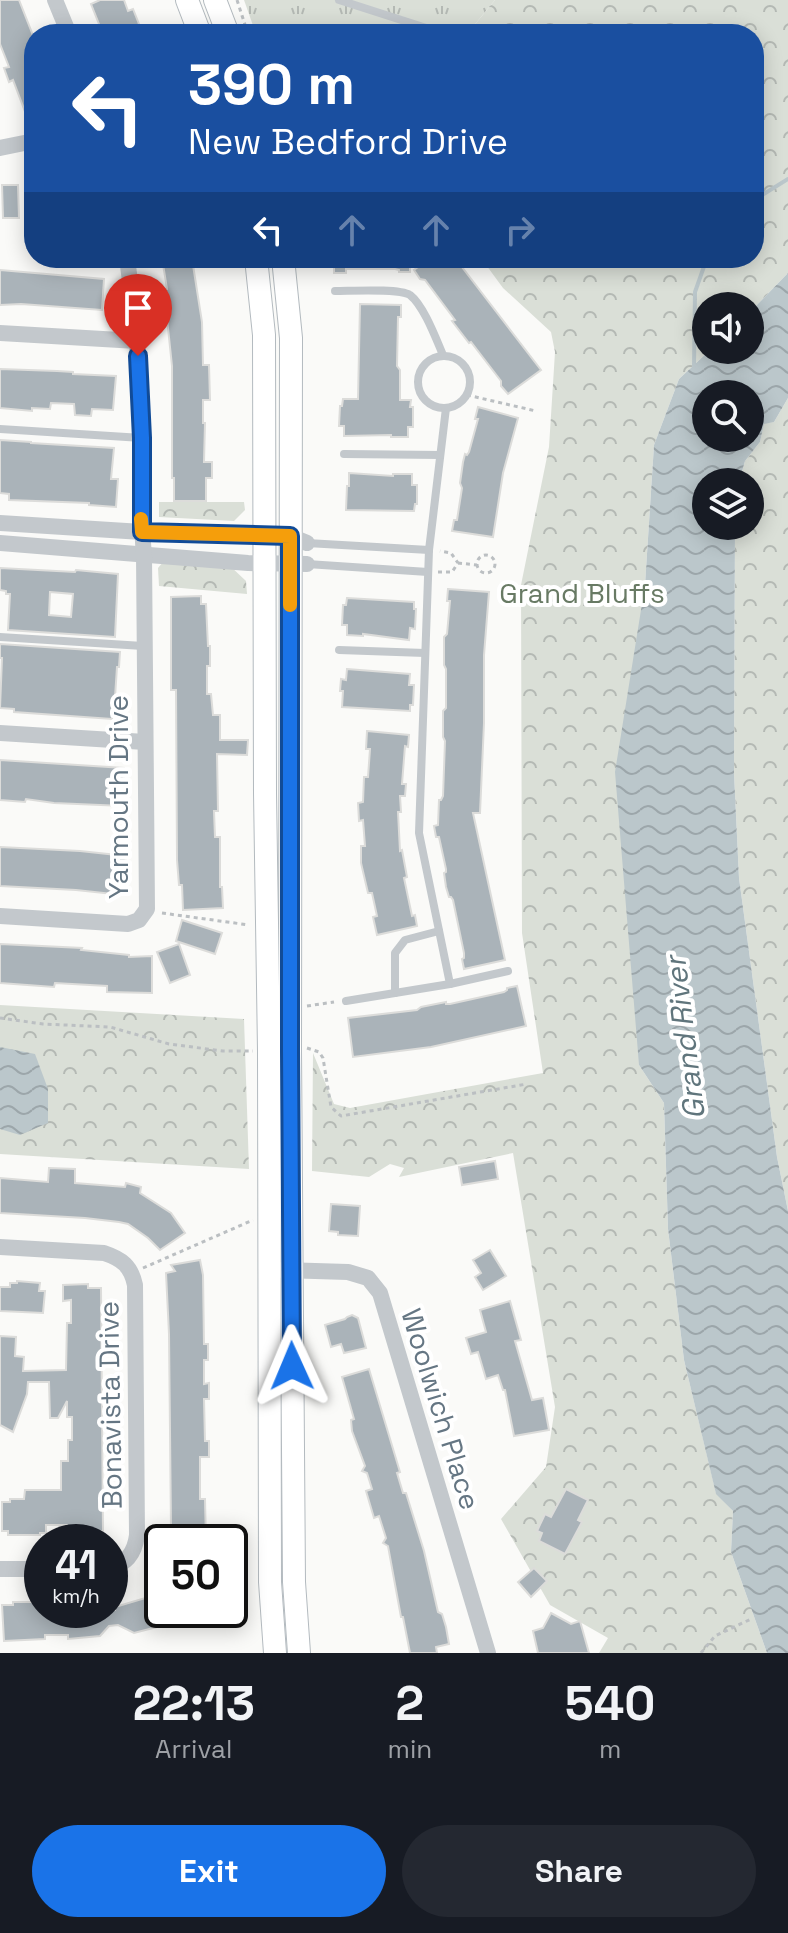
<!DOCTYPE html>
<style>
:root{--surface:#171b24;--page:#242831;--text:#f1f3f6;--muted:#9ea1a6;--accent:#1a73e8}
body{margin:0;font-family:"Space Grotesk",sans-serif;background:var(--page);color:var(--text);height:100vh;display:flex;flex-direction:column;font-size:30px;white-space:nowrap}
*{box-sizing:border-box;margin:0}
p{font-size:26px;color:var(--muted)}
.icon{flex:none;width:44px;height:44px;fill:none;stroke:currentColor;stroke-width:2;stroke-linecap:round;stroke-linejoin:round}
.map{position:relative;height:1653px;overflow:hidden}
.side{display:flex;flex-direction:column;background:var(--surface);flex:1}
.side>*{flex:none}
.banner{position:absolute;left:24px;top:24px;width:740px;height:244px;border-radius:32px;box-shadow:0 4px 20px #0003;background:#1a4fa0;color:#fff;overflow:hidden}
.controls{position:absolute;left:692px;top:292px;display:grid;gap:16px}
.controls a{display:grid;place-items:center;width:72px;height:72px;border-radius:50%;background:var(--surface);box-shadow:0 4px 20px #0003;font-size:40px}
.speed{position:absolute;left:24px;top:1524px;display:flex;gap:16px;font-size:40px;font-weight:700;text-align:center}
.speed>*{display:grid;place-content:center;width:104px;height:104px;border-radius:50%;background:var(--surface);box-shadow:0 4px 20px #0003;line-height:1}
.speed small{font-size:20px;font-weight:400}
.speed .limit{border:4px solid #111;border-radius:12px;background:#fff;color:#111}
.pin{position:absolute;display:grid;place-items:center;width:68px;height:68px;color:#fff;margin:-82px -34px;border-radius:50% 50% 50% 0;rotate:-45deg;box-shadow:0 0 8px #0007}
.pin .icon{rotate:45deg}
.me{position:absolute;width:88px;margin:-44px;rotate:359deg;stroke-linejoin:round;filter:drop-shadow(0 0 6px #0008)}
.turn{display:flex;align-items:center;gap:28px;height:168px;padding:0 32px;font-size:36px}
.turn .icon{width:104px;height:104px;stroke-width:2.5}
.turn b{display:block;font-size:56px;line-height:68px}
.lanes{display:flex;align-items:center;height:76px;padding:0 32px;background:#0003;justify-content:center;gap:40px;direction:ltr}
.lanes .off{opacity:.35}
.eta{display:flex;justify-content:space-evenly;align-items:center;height:136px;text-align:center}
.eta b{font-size:48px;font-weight:700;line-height:56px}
.action{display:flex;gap:16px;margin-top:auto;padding:16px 32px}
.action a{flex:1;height:92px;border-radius:48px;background:var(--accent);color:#fff;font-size:32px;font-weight:700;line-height:92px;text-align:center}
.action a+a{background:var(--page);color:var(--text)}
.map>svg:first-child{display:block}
.grass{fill:url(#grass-tufts)}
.forest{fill:url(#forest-crowns)}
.water{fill:url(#water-waves);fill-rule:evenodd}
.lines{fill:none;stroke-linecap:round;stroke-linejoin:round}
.stream{stroke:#bbc7cb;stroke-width:4}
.building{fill:#aab3b9;stroke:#dcdcda;stroke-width:2;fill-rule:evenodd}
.secondary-casing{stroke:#b3babf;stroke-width:24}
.path{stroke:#bbbfc2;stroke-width:3;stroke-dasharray:4 4;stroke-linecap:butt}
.service{stroke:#c3c8cc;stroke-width:8}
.minor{stroke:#c3c8cc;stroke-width:16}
.secondary{stroke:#fff;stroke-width:22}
.route-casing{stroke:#114b97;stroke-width:20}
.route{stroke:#1a73e8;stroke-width:14}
.slow{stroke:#f59e0b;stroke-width:14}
.labels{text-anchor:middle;stroke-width:8;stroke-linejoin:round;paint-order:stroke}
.park-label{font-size:28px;fill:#687a64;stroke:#fff}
.street-label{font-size:28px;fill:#657683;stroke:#fff}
.water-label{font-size:30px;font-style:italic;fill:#60757c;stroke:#fff}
</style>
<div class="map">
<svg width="788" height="1653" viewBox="0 0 788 1653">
<defs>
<pattern id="grass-tufts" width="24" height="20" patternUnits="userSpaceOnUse" patternTransform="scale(2)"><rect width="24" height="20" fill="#dadfd7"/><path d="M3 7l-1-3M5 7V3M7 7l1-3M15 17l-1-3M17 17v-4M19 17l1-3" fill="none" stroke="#b4b9b4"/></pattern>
<pattern id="forest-crowns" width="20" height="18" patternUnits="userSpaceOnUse" patternTransform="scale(2)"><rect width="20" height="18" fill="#dadfd7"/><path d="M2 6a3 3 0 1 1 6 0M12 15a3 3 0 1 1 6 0" fill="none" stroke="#b4b9b4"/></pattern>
<pattern id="water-waves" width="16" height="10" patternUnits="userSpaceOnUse" patternTransform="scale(2)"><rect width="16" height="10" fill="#bbc7cb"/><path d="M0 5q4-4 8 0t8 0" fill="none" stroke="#9ca6aa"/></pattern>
</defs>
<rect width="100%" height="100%" fill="#fafaf8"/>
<polygon class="grass" points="244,0 495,0 467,34 256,34"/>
<g class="forest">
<polygon points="495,0 788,0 788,273 750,312 750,306 706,306 706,350 710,350 679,379 654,445 645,585 639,1065 664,1103 668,1229 684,1360 716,1493 733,1511 731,1552 767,1653 599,1653 608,1638 550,1605 501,1519 546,1467 555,1407 513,1153 399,1177 404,1168 390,1164 369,1177 312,1171 313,1053 334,1104 350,1108 543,1073 522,933 521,585 549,447 555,352 551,332 503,288 481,258 754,258 754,34 467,34"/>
<polygon points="788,398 788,1211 777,1157 739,878 734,773 735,526 750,526 750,482 739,482 745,461 760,442 764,423 774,422"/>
<polygon points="159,502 244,502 245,510 234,521 159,517"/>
<polygon points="164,561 228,564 246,581 247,594 159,586 158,568"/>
<polygon points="0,1005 244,1019 249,1169 0,1154"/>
</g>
<g class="water">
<path d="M 788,273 L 788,398 L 774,422 L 764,424 L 760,442 L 745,461 L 739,482 L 706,482 L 706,526 L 735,526 L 734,773 L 739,878 L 777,1157 L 788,1211 L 788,1653 L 767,1653 L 731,1552 L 733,1511 L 716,1494 L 684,1360 L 668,1229 L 664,1103 L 639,1065 L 615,772 L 645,585 L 654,445 L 679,379 L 710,350 L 750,350 L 750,312 ZM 706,394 L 750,394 L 750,438 L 706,438 Z"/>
<polygon points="0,1047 35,1054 48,1089 48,1123 20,1135 0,1129"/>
</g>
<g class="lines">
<g class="stream">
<polyline points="754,200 788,179"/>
<polyline points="694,366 695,292 707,258"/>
</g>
</g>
<g class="building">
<polygon points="0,0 19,0 34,38 34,130 32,130 13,80 9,82 4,68 9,67 0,44"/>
<polygon points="100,0 124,0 128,11 133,9 139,24 136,26 139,34 103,34 91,4"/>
<polygon points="2,185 18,185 19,218 3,218"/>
<polygon points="162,258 191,258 193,265 202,322 203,365 209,365 210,400 203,400 203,423 205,423 204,462 212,462 212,478 206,478 206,501 174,501 174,478 172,478 172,366 164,290 167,289"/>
<polygon points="334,258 410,258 410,272 399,272 399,270 395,269 346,269 346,273 334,273"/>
<polygon points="430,258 455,258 541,370 508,394 501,386 501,381 471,342 469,343 452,321 455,320 425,280 420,279 414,270"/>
<polygon points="0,270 104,279 102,310 21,304 0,305"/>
<polygon points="360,304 401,305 401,317 398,317 397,366 400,370 400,400 411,400 410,407 413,407 413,427 408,427 408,437 391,437 391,435 344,436 344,426 339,426 340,406 342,406 343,399 358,399"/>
<polygon points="0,369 57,371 73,372 73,374 116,376 113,410 92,409 91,416 75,415 74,404 51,403 50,409 32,408 32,411 0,408"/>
<polygon points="478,407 518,418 503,473 493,537 452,531 454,520 457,520 462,488 460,483 463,462 465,454 467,455 469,452 478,419 475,419"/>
<polygon points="0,440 31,442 31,443 114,448 111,479 118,479 116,507 89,505 89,503 9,500 9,494 0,493"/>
<polygon points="349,473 393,476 393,474 412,474 412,485 417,485 417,504 415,504 414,511 346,510 347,486 349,486"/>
<path d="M 0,568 L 75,572 L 76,570 L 118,574 L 115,637 L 8,630 L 10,594 L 6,594 L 6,591 L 0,590 ZM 50,592 L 73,594 L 71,617 L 49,615 Z"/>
<polygon points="448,589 489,592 484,655 484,723 480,813 473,813 505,960 464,969 462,959 464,958 464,953 453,900 451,897 449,897 446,887 444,873 446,872 446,869 439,837 436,837 434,826 438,825 439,800 441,800 443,796 445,741 443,737 443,711 446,708 446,669 444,665 444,637 447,634 450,601 447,601"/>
<polygon points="201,596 201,604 206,604 208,646 210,646 210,666 207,666 207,694 211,694 213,715 220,715 220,740 248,740 247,755 217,754 218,811 214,811 215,837 220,837 220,887 222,887 223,908 183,910 182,885 179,885 177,860 176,690 171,690 171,597"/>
<polygon points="347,598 414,602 414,609 416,609 415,629 410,628 409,640 363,634 363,636 347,635 347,625 342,625 343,605 346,605"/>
<polygon points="0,644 120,652 119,667 117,667 114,712 112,712 112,719 14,712 14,709 0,708 2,658 0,658"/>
<polygon points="347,669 410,674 409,685 414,685 413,705 410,705 410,711 342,707 343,691 340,691 341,679 346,680"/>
<polygon points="367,731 409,735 408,747 405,746 402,784 406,784 405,796 400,796 401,812 398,812 400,851 402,850 407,877 404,878 412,916 415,915 417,926 377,935 373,917 377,916 372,893 368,893 361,863 361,846 365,846 363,820 359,821 358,803 363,802 364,777 368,777 370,749 366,749"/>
<polygon points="0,760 124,768 123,806 54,803 26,799 25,802 0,800"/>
<polygon points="0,847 80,851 126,856 122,895 76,890 0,886"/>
<polygon points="182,920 222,933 215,954 176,941"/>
<polygon points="0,944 82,948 81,950 129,955 129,957 152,956 152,993 107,992 107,986 55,983 54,987 0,983"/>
<polygon points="179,944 190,975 170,983 157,952"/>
<polygon points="517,986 526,1026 431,1047 353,1057 348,1018 417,1010 421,1007 446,1002 446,1004 450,1004 504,992 507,990 507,988"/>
<polygon points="495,1161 498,1179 462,1185 459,1167"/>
<polygon points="49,1168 75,1169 75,1183 125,1187 126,1183 141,1187 140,1193 171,1213 185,1233 160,1250 148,1238 128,1224 119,1222 85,1218 0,1213 0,1178 48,1182"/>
<polygon points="331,1204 360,1206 358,1236 338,1235 338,1232 329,1231"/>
<polygon points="490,1250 506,1276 483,1290 475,1277 481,1273 473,1260"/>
<polygon points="200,1260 203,1275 204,1344 208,1344 208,1360 204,1360 204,1384 209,1383 209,1399 204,1399 205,1441 209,1441 209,1457 200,1457 200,1499 205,1499 206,1542 178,1542 181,1535 175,1535 175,1528 171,1528 169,1334 166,1273 175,1271 171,1265"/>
<polygon points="17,1281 40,1283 39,1291 45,1291 43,1313 0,1311 0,1287 10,1287 10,1283 17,1283"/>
<polygon points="88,1284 88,1288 101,1288 103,1531 99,1531 99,1537 70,1537 70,1529 67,1529 67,1525 46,1525 46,1533 40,1533 40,1535 8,1535 8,1531 2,1531 2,1502 10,1502 10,1499 24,1499 25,1490 61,1490 61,1461 68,1461 68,1440 72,1440 72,1417 67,1417 67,1401 58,1418 50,1418 49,1382 28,1382 27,1394 13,1432 0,1425 0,1336 16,1337 15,1356 24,1357 23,1371 66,1370 67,1323 71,1323 71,1300 63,1301 63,1285"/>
<polygon points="510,1301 521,1340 515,1341 532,1400 543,1398 549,1430 514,1436 505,1390 503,1390 498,1375 486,1379 478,1352 471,1354 466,1338 486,1332 480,1310"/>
<polygon points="352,1315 358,1318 366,1348 344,1353 341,1344 331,1347 325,1325 345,1319 347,1317"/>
<polygon points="369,1369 400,1472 397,1473 403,1493 406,1493 424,1551 438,1612 442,1614 446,1627 449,1644 436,1647 437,1653 410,1653 403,1617 401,1617 388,1546 383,1543 386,1538 379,1516 374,1518 366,1491 372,1489 367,1473 362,1471 365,1466 352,1431 351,1420 354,1419 342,1377"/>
<polygon points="566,1489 588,1500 578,1520 582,1522 565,1554 539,1541 542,1533 537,1531 545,1514 551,1517"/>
<polygon points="534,1568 547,1581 531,1597 518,1582"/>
<polygon points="162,1593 162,1610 171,1610 167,1622 157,1627 134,1633 118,1625 109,1626 100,1636 68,1639 68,1635 45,1635 45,1639 4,1641 2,1605 13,1605 13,1602 42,1602 42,1610 115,1610 115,1607"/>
<polygon points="551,1613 571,1624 580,1621 589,1653 538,1653 533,1631 543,1628"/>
</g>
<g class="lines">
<defs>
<g id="secondary">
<polyline points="187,0 200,34"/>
<polyline points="215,0 228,34"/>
<polyline points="256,258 264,335 265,793 269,1051 270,1582 275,1653"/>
<polyline points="283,258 291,338 290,1051 294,1582 299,1653"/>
</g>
</defs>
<use href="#secondary" class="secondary-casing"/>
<g class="path">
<polyline points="237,0 248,34"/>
<polyline points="467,395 536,411"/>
<circle cx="486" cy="564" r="9"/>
<polyline points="458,563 477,565"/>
<polyline points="438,572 452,572 458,563 451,553 440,551"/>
<polyline points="162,913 249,925"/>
<polyline points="307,1006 334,1002"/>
<polyline points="0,1018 43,1024 110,1027 169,1044 223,1051 253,1051"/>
<polyline points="307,1048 319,1052 323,1058 331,1107 341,1116 527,1084"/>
<polyline points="143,1268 253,1220"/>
<polyline points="701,1653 715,1636 751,1619"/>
</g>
<g class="service">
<polyline points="339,0 445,34"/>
<path d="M 335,291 C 351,291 399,288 410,295 C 424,306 436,339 443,355"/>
<circle cx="444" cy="382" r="26"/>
<polyline points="446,408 429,550 419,833 450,984"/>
<polyline points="0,429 142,438"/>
<polyline points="344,454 440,455"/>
<polyline points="307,543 429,550"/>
<polyline points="307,564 428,572"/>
<polyline points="0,637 143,646"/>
<polyline points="339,650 425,653"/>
<polyline points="395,993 395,953 405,940 439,931"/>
<polyline points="346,1001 450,984 508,971"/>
</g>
<g class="minor">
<polyline points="55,0 69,34"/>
<polyline points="0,148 34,141"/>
<polyline points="0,333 137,341"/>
<polyline points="0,523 142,532 290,536 307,543"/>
<polyline points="0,543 248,563 307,564"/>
<polyline points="0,733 145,742"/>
<path d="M 0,916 L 128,924 L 139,920 L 147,909 L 144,555 C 140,516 143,477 142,437 C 141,377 135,317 127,258"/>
<path d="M 0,1247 L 104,1253 C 122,1259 131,1266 135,1285 L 137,1535 C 135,1551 128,1564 110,1567"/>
<polyline points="282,1270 348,1272 368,1278 380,1293 488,1653"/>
<polyline points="0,1569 42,1569"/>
</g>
<use href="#secondary" class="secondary"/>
</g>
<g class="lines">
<defs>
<polyline id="route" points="138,356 142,438 142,532 290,536 290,1051 292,1366"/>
</defs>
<use href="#route" class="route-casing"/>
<use href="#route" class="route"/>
<polyline class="slow" points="141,519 142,532 290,536 290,605"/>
</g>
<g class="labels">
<g class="park-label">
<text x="582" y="603">Grand Bluffs</text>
</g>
<g class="street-label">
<text transform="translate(118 797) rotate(-90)" y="10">Yarmouth Drive</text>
<text transform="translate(110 1405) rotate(-91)" y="10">Bonavista Drive</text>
<text transform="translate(441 1409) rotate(73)" y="10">Woolwich Place</text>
</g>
<g class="water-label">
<text transform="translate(685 1038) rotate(-97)" y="10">Grand River</text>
</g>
</g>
</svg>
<div class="controls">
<a><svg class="icon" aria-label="sound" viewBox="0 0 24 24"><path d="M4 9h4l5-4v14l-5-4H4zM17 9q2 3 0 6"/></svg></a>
<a><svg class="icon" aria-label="search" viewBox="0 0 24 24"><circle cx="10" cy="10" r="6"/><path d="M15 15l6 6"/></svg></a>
<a><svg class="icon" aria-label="layers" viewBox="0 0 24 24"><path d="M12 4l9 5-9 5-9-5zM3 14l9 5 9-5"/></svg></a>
</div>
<div class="speed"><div>41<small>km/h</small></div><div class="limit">50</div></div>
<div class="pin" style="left:138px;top:356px;background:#d93025"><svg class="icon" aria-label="arrive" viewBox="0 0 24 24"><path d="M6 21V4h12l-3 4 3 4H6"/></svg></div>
<svg class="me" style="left:292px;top:1366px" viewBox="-20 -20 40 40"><path d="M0-17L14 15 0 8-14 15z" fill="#1a73e8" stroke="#fff" stroke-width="4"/></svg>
<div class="banner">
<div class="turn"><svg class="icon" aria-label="left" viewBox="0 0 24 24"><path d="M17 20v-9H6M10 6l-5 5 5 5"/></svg><div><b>390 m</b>New Bedford Drive</div></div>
<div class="lanes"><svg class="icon" aria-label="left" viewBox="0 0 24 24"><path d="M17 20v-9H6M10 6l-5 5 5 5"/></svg><svg class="icon off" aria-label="ahead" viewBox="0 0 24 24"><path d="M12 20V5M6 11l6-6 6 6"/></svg><svg class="icon off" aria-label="ahead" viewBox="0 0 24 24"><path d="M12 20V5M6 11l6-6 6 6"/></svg><svg class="icon off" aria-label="right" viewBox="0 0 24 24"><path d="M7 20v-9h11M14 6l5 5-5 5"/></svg></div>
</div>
</div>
<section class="side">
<div class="eta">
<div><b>22:13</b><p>Arrival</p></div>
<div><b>2</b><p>min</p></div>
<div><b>540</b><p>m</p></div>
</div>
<div class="action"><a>Exit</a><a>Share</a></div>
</section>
